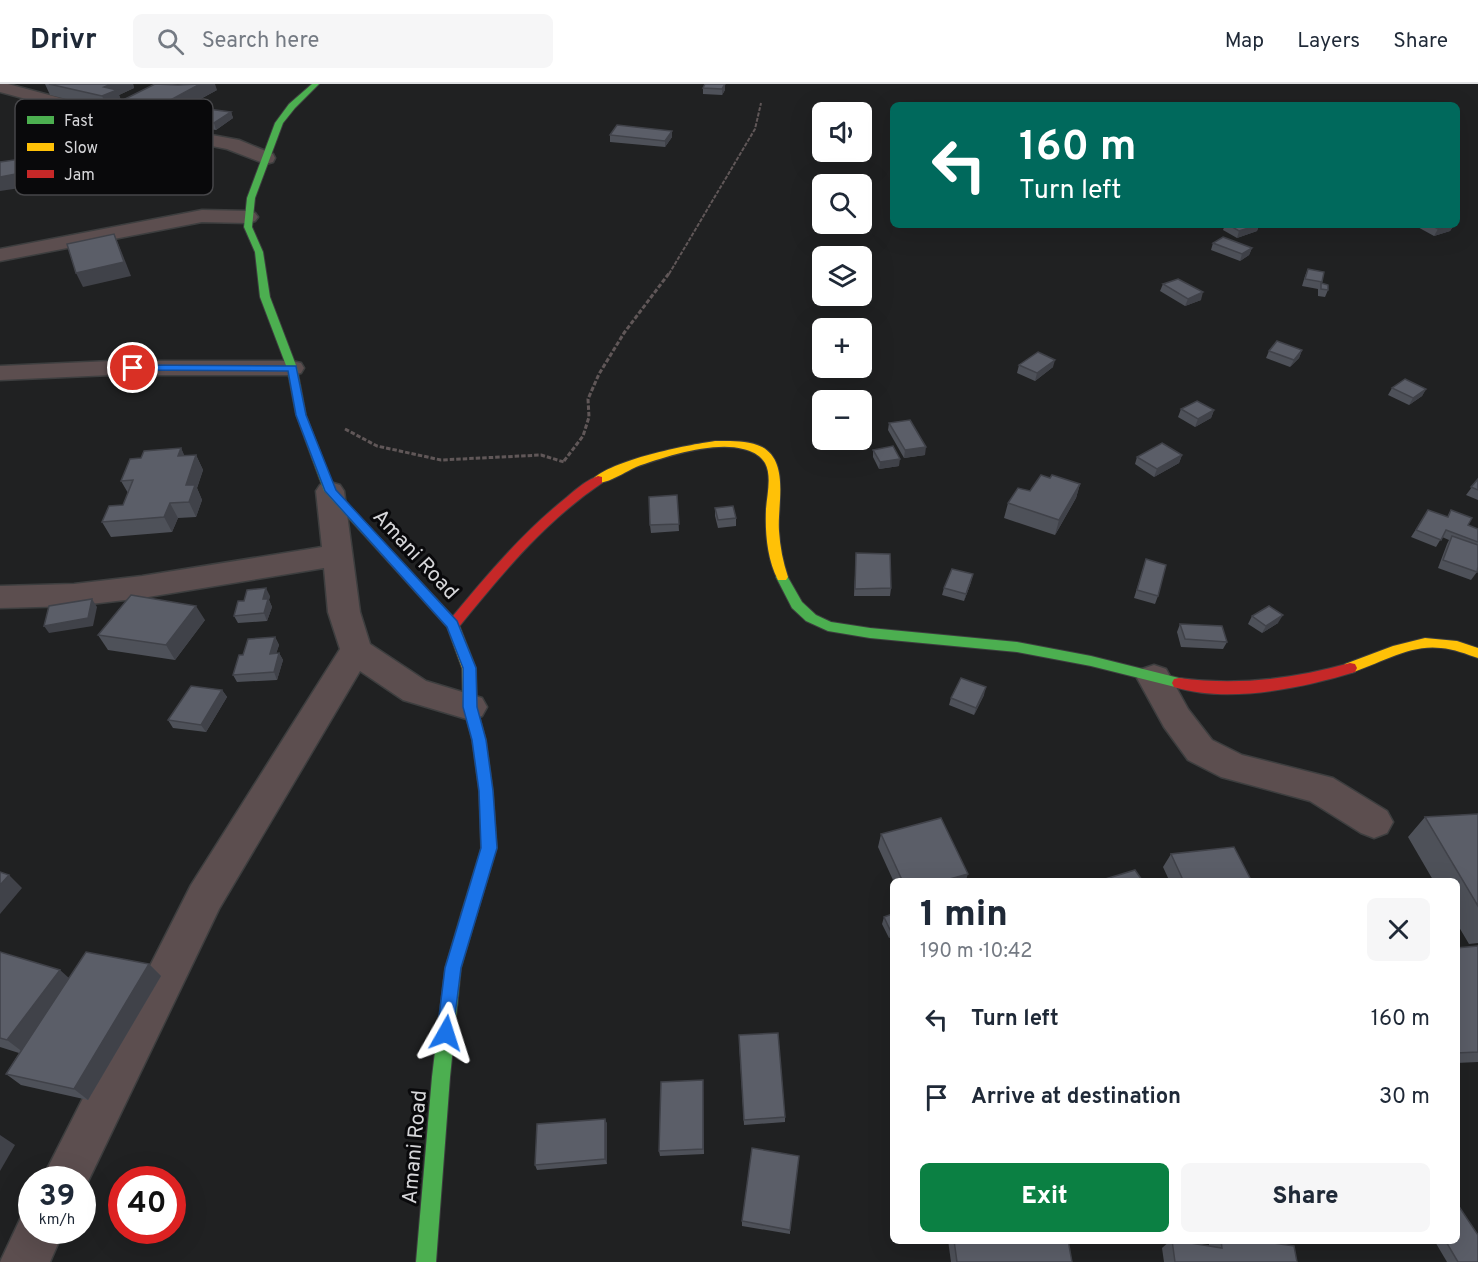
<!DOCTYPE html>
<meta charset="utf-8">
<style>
:root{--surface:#fff;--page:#f6f6f7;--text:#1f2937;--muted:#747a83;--line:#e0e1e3;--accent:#0b8043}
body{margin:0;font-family:Overpass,sans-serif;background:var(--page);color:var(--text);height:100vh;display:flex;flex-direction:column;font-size:22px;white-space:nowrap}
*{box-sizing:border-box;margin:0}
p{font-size:20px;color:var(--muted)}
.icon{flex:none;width:33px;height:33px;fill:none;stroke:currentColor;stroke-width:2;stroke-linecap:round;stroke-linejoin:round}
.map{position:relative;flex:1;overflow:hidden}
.drawer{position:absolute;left:890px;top:794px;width:570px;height:366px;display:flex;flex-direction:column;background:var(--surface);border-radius:9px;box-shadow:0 6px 24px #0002}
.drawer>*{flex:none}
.banner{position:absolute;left:890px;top:18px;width:570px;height:126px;border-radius:9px;box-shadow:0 6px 24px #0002;background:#00695c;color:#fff;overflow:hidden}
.fabs{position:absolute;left:812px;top:18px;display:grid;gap:12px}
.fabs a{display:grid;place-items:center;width:60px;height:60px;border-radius:9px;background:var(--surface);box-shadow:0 6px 24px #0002;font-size:30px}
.speed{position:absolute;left:18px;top:1082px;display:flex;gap:12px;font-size:30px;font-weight:700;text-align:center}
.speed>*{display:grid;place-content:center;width:78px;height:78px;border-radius:50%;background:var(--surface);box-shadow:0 6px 24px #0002;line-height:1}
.speed small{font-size:15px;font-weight:400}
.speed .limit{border:9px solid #d22;background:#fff;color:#111}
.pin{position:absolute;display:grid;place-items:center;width:51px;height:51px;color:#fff;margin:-26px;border:3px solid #fff;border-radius:50%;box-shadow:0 2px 6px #0007}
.me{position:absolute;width:66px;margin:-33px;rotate:6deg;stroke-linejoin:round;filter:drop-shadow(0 0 4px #0008)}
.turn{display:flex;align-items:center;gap:21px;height:126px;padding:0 30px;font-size:27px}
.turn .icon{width:78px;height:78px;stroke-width:2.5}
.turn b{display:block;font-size:42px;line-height:51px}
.round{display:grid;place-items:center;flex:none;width:63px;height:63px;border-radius:9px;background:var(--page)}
.head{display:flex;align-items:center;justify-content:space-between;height:102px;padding:0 30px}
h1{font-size:36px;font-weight:800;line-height:45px}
.primary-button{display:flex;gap:12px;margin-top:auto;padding:12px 30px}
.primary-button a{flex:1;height:69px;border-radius:9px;background:var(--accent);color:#fff;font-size:24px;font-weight:800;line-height:69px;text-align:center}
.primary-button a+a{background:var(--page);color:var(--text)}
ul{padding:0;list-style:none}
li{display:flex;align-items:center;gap:18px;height:78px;padding:0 30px}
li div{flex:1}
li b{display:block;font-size:22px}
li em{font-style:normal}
header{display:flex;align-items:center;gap:36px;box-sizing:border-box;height:84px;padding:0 30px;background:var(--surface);border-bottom:2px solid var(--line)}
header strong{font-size:28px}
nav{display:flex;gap:33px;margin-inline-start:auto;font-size:21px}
.search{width:420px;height:54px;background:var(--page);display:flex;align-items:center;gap:15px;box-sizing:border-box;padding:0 21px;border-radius:9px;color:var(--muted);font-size:22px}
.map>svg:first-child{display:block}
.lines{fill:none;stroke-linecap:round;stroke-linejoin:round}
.street-casing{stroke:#3d3e3f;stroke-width:3}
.fast-casing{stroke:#3d3e3f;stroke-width:2}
.slow-casing{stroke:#3d3e3f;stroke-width:2}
.jam-casing{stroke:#3d3e3f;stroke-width:2}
.path-far1{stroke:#605758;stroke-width:2;stroke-dasharray:4 1.5;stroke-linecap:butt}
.path{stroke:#605758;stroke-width:3;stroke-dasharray:4.5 2;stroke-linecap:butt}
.street{fill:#5c4e4f;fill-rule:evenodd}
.fast{fill:#4caf50;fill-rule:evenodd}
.slow{fill:#ffc107;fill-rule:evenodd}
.jam{fill:#c62828;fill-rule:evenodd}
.wall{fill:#4e5159}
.shaded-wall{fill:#404249}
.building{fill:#5b5e68;stroke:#404249;stroke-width:1.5}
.route{fill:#1a73e8;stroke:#114b97;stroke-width:1.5}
.labels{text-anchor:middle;stroke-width:6;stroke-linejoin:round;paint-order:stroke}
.street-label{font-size:21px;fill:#d6d6d9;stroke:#09090b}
.key{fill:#09090b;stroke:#464649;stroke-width:1.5}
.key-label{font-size:16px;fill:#d6d6d9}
</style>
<header>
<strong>Drivr</strong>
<div class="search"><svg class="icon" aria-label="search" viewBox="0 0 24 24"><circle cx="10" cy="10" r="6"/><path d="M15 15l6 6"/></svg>Search here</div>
<nav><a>Map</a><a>Layers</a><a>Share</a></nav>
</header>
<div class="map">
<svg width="1478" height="1178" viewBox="0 0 1478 1178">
<rect width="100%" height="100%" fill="#202122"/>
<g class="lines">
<defs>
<g id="street">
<polygon points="0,0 8,0 168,43 239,56 273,70 275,74 273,78 266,80 227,65 167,53 0,8"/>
<polygon points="202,126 248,127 255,129 258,133 255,137 248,139 202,138 0,177 0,165"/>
<polygon points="111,277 292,277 301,279 304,284 301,289 292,291 111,291 0,296 0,282"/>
<polygon points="330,398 340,401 344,407 360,528 370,560 426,597 482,614 487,623 482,632 470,636 403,616 360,587 219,825 82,1110 82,1095 42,1095 191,801 340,565 328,528 324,484 142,514 74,522 0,524 0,502 74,500 142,492 322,463 316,407 320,401"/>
<polygon points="1154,581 1166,585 1188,625 1212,656 1242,671 1333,694 1387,727 1393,738 1387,749 1374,754 1361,749 1310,717 1221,693 1188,676 1164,643 1137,594 1142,585"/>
<polygon points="32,1125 32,1146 64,1146 50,1178 0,1178 23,1129"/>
</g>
<g id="fast">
<polygon points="312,0 319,0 295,24 283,39 255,114 252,143 263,168 270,213 297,284 306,331 335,406 390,465 392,468 390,471 382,471 324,407 296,331 287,284 260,213 255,168 244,143 247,114 275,39 289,20"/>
<polygon points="782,489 786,490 802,518 816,531 831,538 870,544 1017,558 1091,572 1179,594 1184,595 1186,599 1184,603 1179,604 1091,582 1017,568 870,554 828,547 806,537 792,524 776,493"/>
<polygon points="469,823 475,825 477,830 461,884 450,993 436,1178 416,1178 432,993 445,884 461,830 463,825"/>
</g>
<g id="slow">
<path d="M 715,357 C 730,357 748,356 762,363 C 790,378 777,422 779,447 C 780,463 783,478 788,493 L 786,496 L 778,496 C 767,475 765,448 766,425 C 767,411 772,392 765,379 C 760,371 752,367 743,365 C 713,357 664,373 636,383 C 625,388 606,401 594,399 L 592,396 C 611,376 687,361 715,357 Z"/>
<polygon points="386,464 390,465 458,538 476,584 477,623 486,656 493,707 497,764 477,830 475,835 469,837 463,835 461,830 481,764 479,707 472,656 463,623 462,584 447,543 382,471 380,468 382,465"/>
<path d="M 1425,554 L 1457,557 L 1478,564 L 1478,574 C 1466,570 1454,565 1441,564 C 1409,560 1380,580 1350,589 L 1343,584 L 1345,580 L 1393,562 Z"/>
</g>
<g id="jam">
<path d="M 598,392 L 602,393 L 602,399 C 544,438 501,491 458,544 L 448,544 L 447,541 L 448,538 C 485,493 522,449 567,413 C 576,405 587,396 598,392 Z"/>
<path d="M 1350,579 L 1355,580 L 1357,584 L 1355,588 C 1302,604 1229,620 1174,603 L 1172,599 L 1174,595 L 1179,594 C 1238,602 1293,595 1350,579 Z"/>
</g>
</defs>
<use href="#street" class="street-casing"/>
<use href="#fast" class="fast-casing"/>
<use href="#slow" class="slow-casing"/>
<use href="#jam" class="jam-casing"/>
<polyline class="path-far1" points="669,190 755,45 761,19"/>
<g class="path">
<polyline points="345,345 377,362 441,376 541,371 564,378"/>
<polyline points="564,377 583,352 589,333 588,315 599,290 624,249 670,188"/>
</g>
<use href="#street" class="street"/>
<use href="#fast" class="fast"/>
<use href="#slow" class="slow"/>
<use href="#jam" class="jam"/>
</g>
<g class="wall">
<polygon points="45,0 133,0 134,4 119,11 121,17 217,6 166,34 181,36 231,28 233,34 216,46 189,42 180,48 157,45 154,38 155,38 123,32 118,20 108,25 50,11"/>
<polygon points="725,0 725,6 722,11 703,10 703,4"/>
<polygon points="77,37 137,43 142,56 126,65 136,82 124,85 118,70 47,56 41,44"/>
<polygon points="610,51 672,53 665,63 610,58"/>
<polygon points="1225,141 1259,141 1257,147 1237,154 1223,146"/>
<polygon points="1414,141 1454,141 1450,147 1434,152"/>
<polygon points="1213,159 1252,164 1249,171 1240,177 1211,166"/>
<polygon points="1308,185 1322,198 1322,200 1328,206 1325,213 1318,212 1318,205 1302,202 1305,192"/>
<polygon points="1163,200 1201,216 1185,222 1160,207"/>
<polygon points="1302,266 1299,274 1290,283 1266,274 1269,267"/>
<polygon points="1019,281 1053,283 1035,297 1017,289"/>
<polygon points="1392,304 1426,305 1422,312 1409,321 1388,311"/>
<polygon points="1181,325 1214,326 1211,334 1195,343 1178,333"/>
<polygon points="889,339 925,371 904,374 888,346"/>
<polygon points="181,364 184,372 196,371 203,386 197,404 202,416 196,433 178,434 172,448 111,453 102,438 123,421 128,409 121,397 141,374"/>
<polygon points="873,366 899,382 879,385 873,373"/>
<polygon points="1182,371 1179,379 1154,393 1135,380 1137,373"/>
<polygon points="1050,394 1080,400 1076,414 1055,451 1004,434 1008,419 1030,407"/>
<polygon points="1478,395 1478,416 1466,411"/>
<polygon points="677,411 679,447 651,449 650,441"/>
<polygon points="715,424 736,434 736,442 718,444 715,432"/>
<polygon points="1428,426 1447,433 1451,426 1468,441 1478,445 1478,483 1477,488 1471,496 1438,484 1447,460 1449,456 1442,453 1436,463 1411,453"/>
<polygon points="856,469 891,504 890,512 854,512"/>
<polygon points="1146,475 1158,512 1155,520 1134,514"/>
<polygon points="971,498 964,517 942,511 944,504"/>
<polygon points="270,512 269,516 272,523 267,537 238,539 234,532 244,517"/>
<polygon points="1252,532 1278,539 1262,549 1248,540"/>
<polygon points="205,536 175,576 108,566 98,551"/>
<polygon points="1180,540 1227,558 1223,565 1181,563 1177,548"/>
<polygon points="275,553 279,561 276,569 279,569 283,576 277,596 237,598 233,591 243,571"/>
<polygon points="222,606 227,613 206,648 173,644 168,636"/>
<polygon points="984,611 974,631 949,621 951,614"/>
<polygon points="1478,730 1478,859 1469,860 1456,838 1456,796 1433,796 1408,753 1425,733"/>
<polygon points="881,750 966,796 893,796 878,763"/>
<polygon points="1171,770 1251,796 1169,796 1163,783"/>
<polygon points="892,830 892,853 889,854 882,840 884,833"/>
<polygon points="1478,862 1478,978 1456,979 1456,864"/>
<polygon points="0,868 69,894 149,880 161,892 88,1016 21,1001 6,990 19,969 0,963"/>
<polygon points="739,957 785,1033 785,1038 744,1041"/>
<polygon points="703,996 704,1070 660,1072 659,1067"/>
<polygon points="605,1035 607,1040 607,1080 537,1086 535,1081"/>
<polygon points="742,1137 790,1146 790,1150 742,1142"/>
<polygon points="948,1156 1068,1156 1072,1178 951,1178"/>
<polygon points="1171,1156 1209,1162 1209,1159 1213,1156 1254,1156 1297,1178 1164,1178 1162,1164"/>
<polygon points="1434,1156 1456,1156 1478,1178 1447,1178"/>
</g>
<g class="shaded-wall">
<polygon points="111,0 133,0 134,4 119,11 122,18 108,25 102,12 104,3"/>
<polygon points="200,0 215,0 217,6 157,38 152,26"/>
<polygon points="725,0 725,6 722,11 722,5"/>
<polygon points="231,28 233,34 216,46 214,39"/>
<polygon points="187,36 189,42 180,48 177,42"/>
<polygon points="137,43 142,56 117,70 112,57"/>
<polygon points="672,47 672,53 665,63 665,57"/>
<polygon points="21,75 28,88 27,103 0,107 0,93"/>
<polygon points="134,76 136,82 124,85 121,78"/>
<polygon points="1258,141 1259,141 1257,147 1237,154 1239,147"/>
<polygon points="1450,141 1454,141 1450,147 1434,152 1438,145"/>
<polygon points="114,150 120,164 131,192 83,203 76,189"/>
<polygon points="1252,164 1249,171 1240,177 1242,170"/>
<polygon points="1203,208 1201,216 1185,222 1188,215"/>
<polygon points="1302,266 1299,274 1290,283 1294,276"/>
<polygon points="1055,276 1053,283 1035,297 1037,289"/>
<polygon points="1426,305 1422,312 1409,321 1413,314"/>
<polygon points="1214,326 1211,334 1195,343 1198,335"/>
<polygon points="926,363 925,371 904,374 905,366"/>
<polygon points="181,364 188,379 178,372"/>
<polygon points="196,371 203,386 197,404 202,416 196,433 189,418 186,401"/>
<polygon points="1182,371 1179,379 1154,393 1157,385"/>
<polygon points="900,375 899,382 879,385 880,378"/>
<polygon points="1080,400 1076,414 1055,451 1059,436"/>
<polygon points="170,419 178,434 172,448 164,433"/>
<polygon points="973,490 971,498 964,517 966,510"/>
<polygon points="266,504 270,512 269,516 272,523 267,537 264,529 263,515"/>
<polygon points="92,515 97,523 93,542 49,549 44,542"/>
<polygon points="196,522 205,536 175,576 166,561"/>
<polygon points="1283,531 1278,539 1262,549 1266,542"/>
<polygon points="275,553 279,561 274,577 270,570"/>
<polygon points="279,569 283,576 277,596 274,588"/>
<polygon points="986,603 984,611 974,631 976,624"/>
<polygon points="222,606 227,613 206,648 201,641"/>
<polygon points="968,790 966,796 946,796"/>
<polygon points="9,791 22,804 0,830 0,801"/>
<polygon points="892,847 892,853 889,854 891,848"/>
<polygon points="149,880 161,892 88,1016 74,1005"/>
<polygon points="60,886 79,903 28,972 7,956"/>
<polygon points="605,1035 607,1040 607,1080 605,1075"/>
<polygon points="0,1051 15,1061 0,1087"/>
</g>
<g class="building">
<polygon points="49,0 111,0 104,3 117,6 102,12"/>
<polygon points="155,0 178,1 200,0 152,26 117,19"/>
<polygon points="705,0 725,0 722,5 703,4"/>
<polygon points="200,24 231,28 214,39 187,36 177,42 154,38 163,33 181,36"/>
<polygon points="617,41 672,47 665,57 610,51"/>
<polygon points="21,75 21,89 0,93 0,78"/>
<polygon points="1229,141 1258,141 1239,147"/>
<polygon points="1431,141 1450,141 1438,145"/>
<polygon points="114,150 124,178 76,189 67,160"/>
<polygon points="1223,153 1252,164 1242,170 1213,159"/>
<polygon points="1308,185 1324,188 1322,198 1305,195"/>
<polygon points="1178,195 1203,208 1188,215 1163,200"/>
<polygon points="1321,199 1328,201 1328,206 1321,205"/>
<polygon points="1277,257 1302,266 1294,276 1269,267"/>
<polygon points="1038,268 1055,276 1037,289 1019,281"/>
<polygon points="1405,295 1426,305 1413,314 1392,304"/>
<polygon points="1197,317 1214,326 1198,335 1181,325"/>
<polygon points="910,336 926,363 905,366 889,339"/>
<polygon points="1162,359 1182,371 1157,385 1137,373"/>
<polygon points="893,362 900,375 880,378 873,366"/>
<polygon points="181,364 178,372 196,371 186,401 195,401 189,418 170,419 164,433 102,438 109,422 123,421 133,396 121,397 130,375 141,374 144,367"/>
<polygon points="1041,391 1050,394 1052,391 1080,400 1059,436 1008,419 1018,404 1030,407"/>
<polygon points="1478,395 1478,406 1471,403"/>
<polygon points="677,411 679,440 650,441 649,413"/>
<polygon points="733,422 736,434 718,436 715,424"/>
<polygon points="1428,426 1448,433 1451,426 1472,434 1468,441 1478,445 1478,458 1446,446 1441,456 1416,446"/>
<polygon points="1452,452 1478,461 1478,483 1477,488 1443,476"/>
<polygon points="856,469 890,470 891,504 855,505"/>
<polygon points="1146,475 1166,481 1158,512 1137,506"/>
<polygon points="952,485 973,490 966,510 944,504"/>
<polygon points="266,504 263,515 268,515 264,529 234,532 238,517 244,517 247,506"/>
<polygon points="131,511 196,522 166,561 98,551"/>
<polygon points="92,515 88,534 44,542 49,522"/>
<polygon points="1269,522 1283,531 1266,542 1252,532"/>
<polygon points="1180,540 1222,542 1227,558 1185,555"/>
<polygon points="275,553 270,570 279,569 274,588 233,591 239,571 243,571 248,555"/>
<polygon points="961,594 986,603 976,624 951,614"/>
<polygon points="191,602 222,606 201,641 168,636"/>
<polygon points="1478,730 1478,822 1425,733"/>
<polygon points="941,734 968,790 946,796 902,796 881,750"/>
<polygon points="1234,763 1251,796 1183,796 1171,770"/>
<polygon points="1135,786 1142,796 1102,796"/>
<polygon points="0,788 9,791 0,801"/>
<polygon points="892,830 892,847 891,848 884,833"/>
<polygon points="1478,862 1478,968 1456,969 1456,864"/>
<polygon points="0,868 60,886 7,956 0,954"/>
<polygon points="86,868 149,880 74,1005 6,990"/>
<polygon points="778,949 785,1033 744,1036 739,951"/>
<polygon points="703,996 703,1065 659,1067 661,998"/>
<polygon points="605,1035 605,1075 535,1081 537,1040"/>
<polygon points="752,1064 799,1072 790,1146 742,1137"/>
<polygon points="1456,1118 1478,1151 1478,1178 1458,1178 1445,1156 1456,1156"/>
<polygon points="954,1156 1068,1156 1072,1178 957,1178"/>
<polygon points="1172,1156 1222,1164 1221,1156 1254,1156 1294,1162 1297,1178 1175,1178"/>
</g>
<polygon class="route" points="133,281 296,282 306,331 336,406 457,537 476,584 477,623 486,656 493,707 497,764 461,884 452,955 446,958 439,955 437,949 445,884 481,764 479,707 472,656 463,623 463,584 447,543 325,407 296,331 288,287 129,286 128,284"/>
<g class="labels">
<g class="street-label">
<text transform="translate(416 470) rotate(47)" y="7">Amani Road</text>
<text transform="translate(414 1063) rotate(-85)" y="7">Amani Road</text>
</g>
</g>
<rect x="15" y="15" width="198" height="96" rx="9" class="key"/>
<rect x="27" y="32" width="27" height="8" fill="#4caf50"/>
<rect x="27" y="59" width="27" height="8" fill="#ffc107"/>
<rect x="27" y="86" width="27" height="8" fill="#c62828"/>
<g class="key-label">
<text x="64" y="42">Fast</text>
<text x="64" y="69">Slow</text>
<text x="64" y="96">Jam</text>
</g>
</svg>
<div class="fabs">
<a><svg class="icon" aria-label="sound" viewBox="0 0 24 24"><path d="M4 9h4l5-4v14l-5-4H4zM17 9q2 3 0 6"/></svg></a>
<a><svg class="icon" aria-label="search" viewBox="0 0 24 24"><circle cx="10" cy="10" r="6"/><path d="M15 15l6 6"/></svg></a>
<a><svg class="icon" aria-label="layers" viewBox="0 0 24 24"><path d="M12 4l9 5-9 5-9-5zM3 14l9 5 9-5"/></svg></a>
<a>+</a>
<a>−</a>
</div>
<div class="speed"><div>39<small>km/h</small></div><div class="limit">40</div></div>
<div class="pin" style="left:133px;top:284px;background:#d93025"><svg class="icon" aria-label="arrive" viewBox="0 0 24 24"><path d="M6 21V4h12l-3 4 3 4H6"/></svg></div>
<svg class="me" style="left:446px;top:949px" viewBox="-20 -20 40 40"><path d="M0-17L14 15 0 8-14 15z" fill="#1a73e8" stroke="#fff" stroke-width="4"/></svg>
<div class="banner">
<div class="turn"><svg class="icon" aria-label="left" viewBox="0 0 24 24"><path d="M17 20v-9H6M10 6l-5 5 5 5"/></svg><div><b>160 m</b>Turn left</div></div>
</div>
<section class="drawer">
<div class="head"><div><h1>1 min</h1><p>190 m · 10:42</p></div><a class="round"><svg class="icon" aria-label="close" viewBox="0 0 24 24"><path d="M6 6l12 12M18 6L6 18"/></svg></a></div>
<ul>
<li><svg class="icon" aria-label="left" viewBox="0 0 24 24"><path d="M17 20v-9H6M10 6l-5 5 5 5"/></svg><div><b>Turn left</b></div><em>160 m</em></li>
<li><svg class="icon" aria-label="arrive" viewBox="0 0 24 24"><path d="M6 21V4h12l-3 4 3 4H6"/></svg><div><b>Arrive at destination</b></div><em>30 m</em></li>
</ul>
<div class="primary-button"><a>Exit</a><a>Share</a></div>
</section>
</div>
